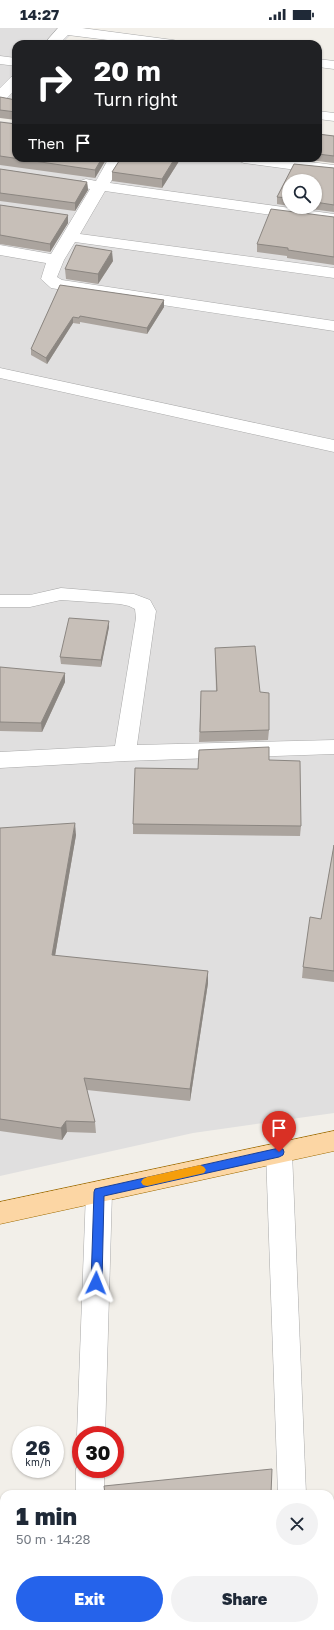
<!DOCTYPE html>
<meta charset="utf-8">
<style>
:root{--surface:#fff;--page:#f2f2f3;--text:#1f2937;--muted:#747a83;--accent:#2563eb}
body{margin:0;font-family:"Golos Text",sans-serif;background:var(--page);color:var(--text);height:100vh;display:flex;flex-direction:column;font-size:15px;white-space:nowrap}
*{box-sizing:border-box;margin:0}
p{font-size:13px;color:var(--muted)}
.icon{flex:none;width:22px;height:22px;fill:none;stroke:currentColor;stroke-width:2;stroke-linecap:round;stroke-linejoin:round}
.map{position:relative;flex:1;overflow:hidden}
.panel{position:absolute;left:0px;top:1462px;width:334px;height:140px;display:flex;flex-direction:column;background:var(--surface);border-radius:12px 12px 0 0;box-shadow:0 1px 3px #0004}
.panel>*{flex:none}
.hud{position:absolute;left:12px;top:12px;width:310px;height:122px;border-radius:12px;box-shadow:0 1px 3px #0004;background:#202124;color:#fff;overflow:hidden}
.buttons{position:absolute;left:282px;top:146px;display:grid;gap:8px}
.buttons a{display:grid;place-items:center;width:40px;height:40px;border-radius:50%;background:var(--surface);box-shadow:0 1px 3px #0004;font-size:20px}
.speed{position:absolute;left:12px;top:1398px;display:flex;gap:8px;font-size:20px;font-weight:700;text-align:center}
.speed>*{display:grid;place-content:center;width:52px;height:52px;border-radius:50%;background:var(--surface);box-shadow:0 1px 3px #0004;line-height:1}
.speed small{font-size:10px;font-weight:400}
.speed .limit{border:6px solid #d22;background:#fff;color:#111}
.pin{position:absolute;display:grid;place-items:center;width:34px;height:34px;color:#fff;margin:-41px -17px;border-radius:50% 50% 50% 0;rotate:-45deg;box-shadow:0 0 4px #0007}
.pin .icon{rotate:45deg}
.me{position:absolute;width:44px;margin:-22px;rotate:2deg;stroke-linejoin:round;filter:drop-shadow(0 0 3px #0008)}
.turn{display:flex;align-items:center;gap:14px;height:84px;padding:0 16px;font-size:18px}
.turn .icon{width:52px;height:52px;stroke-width:2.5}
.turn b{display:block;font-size:28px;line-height:34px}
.then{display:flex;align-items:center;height:38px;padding:0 16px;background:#0003;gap:8px;font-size:15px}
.round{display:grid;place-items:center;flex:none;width:42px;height:42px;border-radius:21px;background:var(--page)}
.head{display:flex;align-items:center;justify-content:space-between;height:68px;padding:0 16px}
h1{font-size:24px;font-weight:800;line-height:30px}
.action{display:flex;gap:8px;margin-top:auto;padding:8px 16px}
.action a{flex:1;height:46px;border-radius:24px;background:var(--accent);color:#fff;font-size:16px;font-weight:800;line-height:46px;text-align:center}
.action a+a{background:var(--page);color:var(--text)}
.status{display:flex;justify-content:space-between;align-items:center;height:28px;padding:0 20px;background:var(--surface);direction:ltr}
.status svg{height:11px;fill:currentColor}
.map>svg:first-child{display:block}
.residential{fill:#e0dfdf;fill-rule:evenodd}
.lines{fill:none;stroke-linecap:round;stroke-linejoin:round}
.minor-casing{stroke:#a9a9a9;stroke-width:1}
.major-casing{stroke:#a06b00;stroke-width:1}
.minor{fill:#fff;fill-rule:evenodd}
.major{fill:#fcd6a4;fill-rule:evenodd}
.wall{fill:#aba49e}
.shaded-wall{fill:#8b8681}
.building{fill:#c7bfb8;stroke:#8b8681}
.route{fill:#2563eb;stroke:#184099}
.slow{fill:#f59e0b}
</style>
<div class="status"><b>14:27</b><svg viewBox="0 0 49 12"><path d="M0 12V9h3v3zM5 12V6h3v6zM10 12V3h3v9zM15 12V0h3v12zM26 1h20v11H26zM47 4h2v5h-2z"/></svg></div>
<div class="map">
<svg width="334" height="1602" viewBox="0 0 334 1602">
<rect width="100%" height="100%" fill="#f2efe9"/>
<g class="residential">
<polygon points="0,0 77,0 62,16 16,16 16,65 0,82"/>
<path d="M 0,93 L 16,95 L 16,130 L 274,130 L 334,139 L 334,1085 L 193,1105 L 0,1148 ZM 289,153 L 315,153 L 315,179 L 289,179 Z"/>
</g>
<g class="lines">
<defs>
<g id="minor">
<polygon points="58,0 82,0 173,12 178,13 180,16 140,16 68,7 59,16 44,16"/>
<polygon points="0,28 16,30 16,38 0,36"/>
<polygon points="318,31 334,33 334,41 318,39"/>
<polygon points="16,48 16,61 5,72 0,73 0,60 11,49"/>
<polygon points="318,83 334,85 334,93 318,91"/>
<polygon points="109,130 125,130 110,155 334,186 334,196 105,163 80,206 334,240 334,250 75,214 64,232 57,249 62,252 334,293 334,303 57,261 51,260 41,251 46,235 0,227 0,217 51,226 90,161 80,159 78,156 80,153 86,151 96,153"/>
<polygon points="236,130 279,130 334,137 334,147 244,135 239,133"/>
<polygon points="0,340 334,412 334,424 0,350"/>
<polygon points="61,560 134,566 150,572 156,583 137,717 334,712 334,726 125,733 0,740 0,724 115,718 136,590 135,581 129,578 120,576 61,572 30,579 0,579 0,567 30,567"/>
<polygon points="279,1113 288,1117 292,1124 306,1466 278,1466 266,1124 270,1117"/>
<polygon points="99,1153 108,1156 112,1164 105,1407 81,1407 81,1416 77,1407 86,1164 90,1156"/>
<polygon points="81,1431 81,1441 104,1441 104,1466 76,1466 76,1441"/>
<rect x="70" y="1598" width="30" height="4"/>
<rect x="282" y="1598" width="30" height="4"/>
</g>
<polygon id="major" points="334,1103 334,1123 0,1196 0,1174"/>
</defs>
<use href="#minor" class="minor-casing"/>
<use href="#major" class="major-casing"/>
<use href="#minor" class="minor"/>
<use href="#major" class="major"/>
</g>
<g class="wall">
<polygon points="0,69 16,72 16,92 0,90"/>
<polygon points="0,94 107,130 95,150 0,137"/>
<polygon points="318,106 334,108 334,135 300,131 300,130 318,130"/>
<polygon points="121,130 181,130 162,160 112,153 112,144"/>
<polygon points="294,136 334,140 334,184 296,179 315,179 315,153 289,153 289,178 277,176 277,169"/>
<polygon points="0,141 87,154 88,162 75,183 0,173"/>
<polygon points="0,177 68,187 68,195 50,224 0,216"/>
<polygon points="334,189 334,237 287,230 287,228 257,224 257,216"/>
<polygon points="113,233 98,256 66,251 65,241"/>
<polygon points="60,257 164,272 164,279 147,306 80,294 80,296 73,295 47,336 31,327 31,321"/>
<polygon points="109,599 101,639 61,636 60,629"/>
<polygon points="215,620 260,664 269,702 268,712 199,714 201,663 216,663"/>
<polygon points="0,639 65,654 42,704 0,703"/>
<polygon points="269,732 301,798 300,808 133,806 133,796 198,741"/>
<polygon points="0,800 76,807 55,928 208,943 208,955 190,1073 87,1062 95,1094 96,1105 67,1104 62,1112 0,1103"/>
<polygon points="334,817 334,954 302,950 303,939 321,891"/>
</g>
<g class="shaded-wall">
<polygon points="102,130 107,130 95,150 95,142"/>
<polygon points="175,130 181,130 162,160 162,151"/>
<polygon points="87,154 88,162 75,183 75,175"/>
<polygon points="68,187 68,195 50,224 50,216"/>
<polygon points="112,223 113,233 98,256 98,246"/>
<polygon points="164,272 164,279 147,306 147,300"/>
<polygon points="73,289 73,295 47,336 46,330"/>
<polygon points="109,593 109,599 101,639 101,632"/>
<polygon points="65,645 65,654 42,704 41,695"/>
<polygon points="75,795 76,807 53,939 52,927"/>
<polygon points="208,943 208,955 190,1073 190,1061"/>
<polygon points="66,1093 67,1104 62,1112 61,1100"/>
</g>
<g class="building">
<polygon points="0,69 16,72 16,84 0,82"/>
<polygon points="0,94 16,96 16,130 102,130 95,142 0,128"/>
<polygon points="318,106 334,108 334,128 318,126"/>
<polygon points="121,130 175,130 162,151 112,144"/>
<polygon points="294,136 334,140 334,177 315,174 315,153 289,153 289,170 277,169"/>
<polygon points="0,141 87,154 75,175 0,165"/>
<polygon points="0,177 68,187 50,216 0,207"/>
<polygon points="271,181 334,189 334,229 288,222 288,220 257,216"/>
<polygon points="76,217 112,223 98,246 65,241"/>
<polygon points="60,257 164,272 147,300 80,288 79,290 73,289 46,330 31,321"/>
<polygon points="69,590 109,593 101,632 60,629"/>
<polygon points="255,618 260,664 269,665 269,702 200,704 201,663 217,663 215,620"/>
<polygon points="0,639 65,645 41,695 0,694"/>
<polygon points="269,719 269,732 300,733 301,798 133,796 135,740 198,741 199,722"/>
<polygon points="75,795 52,927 208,943 190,1061 84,1050 95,1094 66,1093 61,1100 0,1091 0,800"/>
<polygon points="334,817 334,943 303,939 310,889 321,891"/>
<polygon points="272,1441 271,1466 105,1466 104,1458"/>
</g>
<polygon class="route" points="279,1120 283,1121 284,1124 283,1127 279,1129 104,1168 102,1255 100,1259 96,1260 92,1259 91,1255 94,1164 95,1161"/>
<polygon class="slow" points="200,1137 204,1139 206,1142 204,1145 200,1146 147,1158 143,1157 141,1154 143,1151 147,1149"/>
</svg>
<div class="buttons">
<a><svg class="icon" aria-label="search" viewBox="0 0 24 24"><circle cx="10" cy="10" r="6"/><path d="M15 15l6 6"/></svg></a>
</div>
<div class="speed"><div>26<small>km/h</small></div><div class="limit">30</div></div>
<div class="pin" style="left:279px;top:1124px;background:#d93025"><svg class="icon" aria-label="arrive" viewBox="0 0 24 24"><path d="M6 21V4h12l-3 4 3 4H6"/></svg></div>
<svg class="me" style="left:96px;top:1255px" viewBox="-20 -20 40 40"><path d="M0-17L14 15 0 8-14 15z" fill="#2563eb" stroke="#fff" stroke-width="4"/></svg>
<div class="hud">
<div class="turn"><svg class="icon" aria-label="right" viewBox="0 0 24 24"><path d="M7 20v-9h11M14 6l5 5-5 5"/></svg><div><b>20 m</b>Turn right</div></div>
<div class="then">Then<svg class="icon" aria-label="arrive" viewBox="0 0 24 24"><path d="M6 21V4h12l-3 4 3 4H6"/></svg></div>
</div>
<section class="panel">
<div class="head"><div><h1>1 min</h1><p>50 m · 14:28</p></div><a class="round"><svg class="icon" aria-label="close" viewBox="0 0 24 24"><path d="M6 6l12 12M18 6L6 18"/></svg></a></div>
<div class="action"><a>Exit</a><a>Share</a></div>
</section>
</div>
